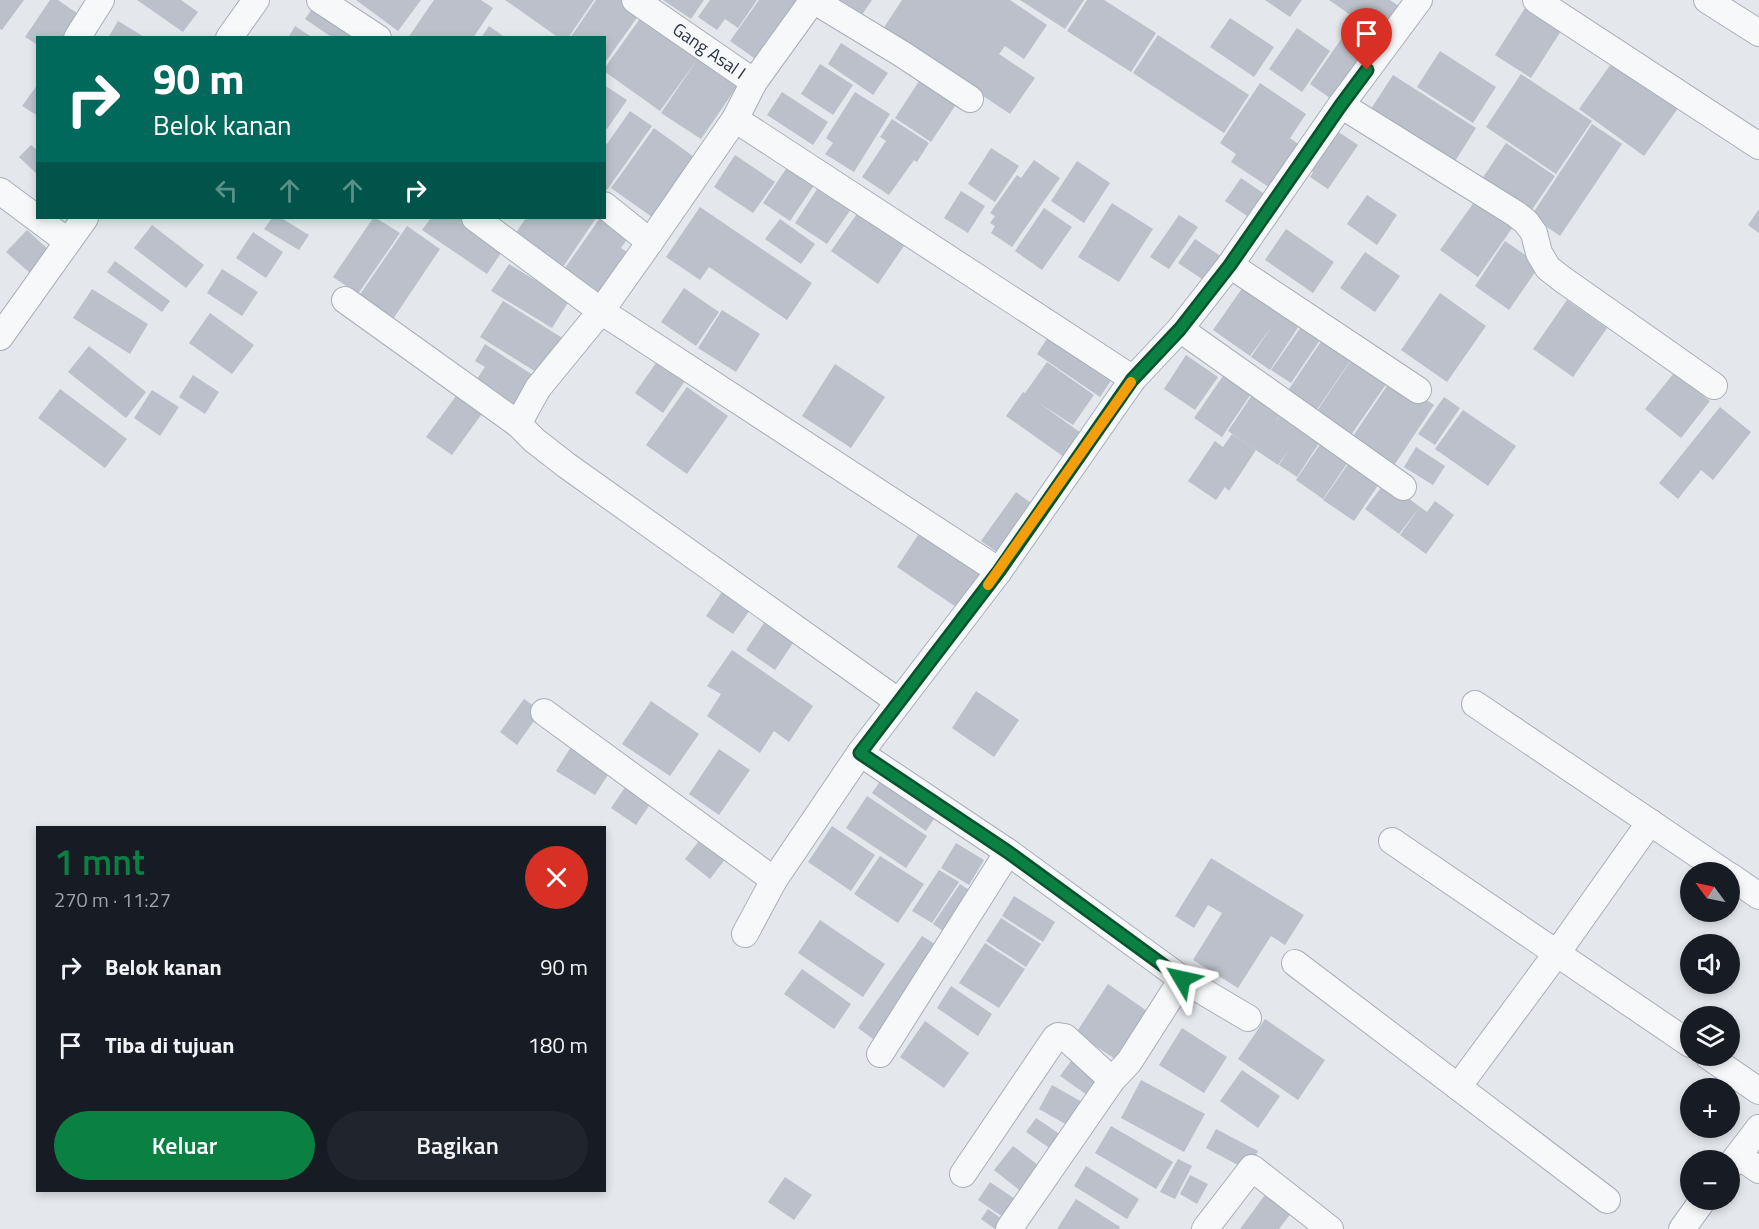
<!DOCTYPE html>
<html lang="id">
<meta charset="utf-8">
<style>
:root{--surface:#171b24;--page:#20242c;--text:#f1f3f6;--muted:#9ea1a6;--accent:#0b8043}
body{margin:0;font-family:"Titillium Web",sans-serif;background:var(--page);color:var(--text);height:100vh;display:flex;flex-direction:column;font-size:22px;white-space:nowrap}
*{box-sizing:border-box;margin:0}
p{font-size:20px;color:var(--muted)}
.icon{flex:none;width:33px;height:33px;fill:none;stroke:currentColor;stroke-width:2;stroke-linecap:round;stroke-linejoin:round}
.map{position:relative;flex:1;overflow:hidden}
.drawer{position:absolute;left:36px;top:826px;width:570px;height:366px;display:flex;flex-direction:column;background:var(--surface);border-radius:0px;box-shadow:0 3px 9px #0003}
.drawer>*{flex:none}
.hud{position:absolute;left:36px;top:36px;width:570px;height:183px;border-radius:0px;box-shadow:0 3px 9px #0003;background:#00695c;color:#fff;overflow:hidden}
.needle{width:39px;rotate:303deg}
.controls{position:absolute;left:1680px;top:862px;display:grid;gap:12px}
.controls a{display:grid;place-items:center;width:60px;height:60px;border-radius:50%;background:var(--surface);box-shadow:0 3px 9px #0003;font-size:30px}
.pin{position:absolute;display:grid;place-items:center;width:51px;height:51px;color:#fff;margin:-62px -26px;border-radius:50% 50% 50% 0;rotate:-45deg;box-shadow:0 0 6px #0007}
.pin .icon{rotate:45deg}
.me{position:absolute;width:66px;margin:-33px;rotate:306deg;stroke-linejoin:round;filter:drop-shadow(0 0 4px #0008)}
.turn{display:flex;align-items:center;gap:21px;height:126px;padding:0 18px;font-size:27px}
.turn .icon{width:78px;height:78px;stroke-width:2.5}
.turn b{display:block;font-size:42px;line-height:51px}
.lanes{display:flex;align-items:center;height:57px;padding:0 18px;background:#0003;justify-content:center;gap:30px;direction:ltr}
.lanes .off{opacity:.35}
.round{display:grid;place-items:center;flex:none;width:63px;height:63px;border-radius:32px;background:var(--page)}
.overview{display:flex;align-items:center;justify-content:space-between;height:102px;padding:0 18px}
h1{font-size:36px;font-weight:600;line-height:45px;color:var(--accent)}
.button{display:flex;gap:12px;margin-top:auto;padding:12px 18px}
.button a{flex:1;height:69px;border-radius:36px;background:var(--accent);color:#fff;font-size:24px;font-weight:600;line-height:69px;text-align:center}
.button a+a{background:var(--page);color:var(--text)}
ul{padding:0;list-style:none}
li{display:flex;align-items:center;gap:18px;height:78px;padding:0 18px}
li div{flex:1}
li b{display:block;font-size:22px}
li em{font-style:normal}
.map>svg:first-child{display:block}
.building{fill:#bbc0ca}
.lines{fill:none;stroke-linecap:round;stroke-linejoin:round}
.minor-casing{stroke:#a9aeb7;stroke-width:28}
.minor{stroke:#f7f8fa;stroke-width:26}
.route-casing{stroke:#07532c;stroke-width:15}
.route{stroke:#0b8043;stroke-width:10}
.slow{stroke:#f59e0b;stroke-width:10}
.labels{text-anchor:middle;stroke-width:4.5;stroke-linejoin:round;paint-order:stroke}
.street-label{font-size:18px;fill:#2b3445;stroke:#f4f6f9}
</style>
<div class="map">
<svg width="1759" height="1229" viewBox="0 0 1759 1229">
<rect width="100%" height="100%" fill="#e4e7ec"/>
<g class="building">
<polygon points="0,0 24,0 2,30 0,29"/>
<polygon points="50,0 58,0 84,18 71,38 38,38 38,45 25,37"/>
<polygon points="137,0 181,0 198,12 183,32"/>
<polygon points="356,0 421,0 398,31"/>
<polygon points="434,0 481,0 493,8 473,38 408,38"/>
<polygon points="505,0 594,0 568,38 559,38"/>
<polygon points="596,0 624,0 641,12 604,64 604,38 570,38"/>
<polygon points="663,0 704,0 691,19"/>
<polygon points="710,0 757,0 738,28 725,19 717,30 698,17"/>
<polygon points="759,0 810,0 764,65 730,41"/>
<polygon points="830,0 872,0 859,19"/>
<polygon points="902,0 1010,0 1047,25 1024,59 1005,46 999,54 1035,78 1010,114 883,29"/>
<polygon points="1020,0 1084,0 1065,29"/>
<polygon points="1087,0 1104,0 1156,33 1131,72 1067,31"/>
<polygon points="1265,0 1302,0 1290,17"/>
<polygon points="1329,0 1390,0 1406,11 1392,31 1371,16 1365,25"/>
<polygon points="1525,8 1561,31 1531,78 1495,55"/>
<polygon points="312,9 355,38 333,38 305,19"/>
<polygon points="644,13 738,85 701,139 661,113 697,60 660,111 604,71 604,69"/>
<polygon points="1230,18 1274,47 1254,77 1210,47"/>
<polygon points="118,21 146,38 108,38"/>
<polygon points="295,26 313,38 288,38"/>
<polygon points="489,26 506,38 481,38"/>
<polygon points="1297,28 1330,51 1302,92 1269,69"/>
<polygon points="1346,32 1376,53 1340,105 1310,84"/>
<polygon points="1158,35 1249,95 1224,133 1133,73"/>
<polygon points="841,43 888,73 873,95 828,64"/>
<polygon points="1440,51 1496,87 1473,123 1417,87"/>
<polygon points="1618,54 1683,101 1644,156 1579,109"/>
<polygon points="820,64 853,85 833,115 801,94"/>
<polygon points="925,72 961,97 931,142 895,118"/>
<polygon points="1521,74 1592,121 1556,174 1486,127"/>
<polygon points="1393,75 1476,128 1452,166 1369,112"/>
<polygon points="1260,83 1306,114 1290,138 1298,144 1295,148 1299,151 1273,190 1231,162 1236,154 1220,143"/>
<polygon points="38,84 38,116 22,106"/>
<polygon points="604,85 627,100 607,129 604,127"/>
<polygon points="782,92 828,122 813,145 767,115"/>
<polygon points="855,92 890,114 854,172 825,154 833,143 826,138"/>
<polygon points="630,111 652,126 607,190 604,188 604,142 607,144"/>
<polygon points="892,119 929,143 917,162 914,160 889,195 862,177 886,141 880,137"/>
<polygon points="1592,124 1622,144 1560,236 1531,216"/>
<polygon points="654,128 701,162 659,222 611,188"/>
<polygon points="1334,129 1358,145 1328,189 1310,177 1313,172 1308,168"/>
<polygon points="1506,143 1555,176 1529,214 1480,182"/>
<polygon points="31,145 38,151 38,175 19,157"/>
<polygon points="991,148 1019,166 995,202 968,184"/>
<polygon points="735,155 775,182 753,213 714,187"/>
<polygon points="792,160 819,178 790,221 763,203"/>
<polygon points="1034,160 1060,178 1012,247 991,233 995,226 990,223 995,216 990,213 1017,175 1021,178"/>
<polygon points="1077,161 1110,183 1084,223 1051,201"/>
<polygon points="1241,178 1269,197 1253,220 1225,201"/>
<polygon points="823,180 856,202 827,244 795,223"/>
<polygon points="961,191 985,206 968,233 944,218"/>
<polygon points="1367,195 1397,215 1377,245 1347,224"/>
<polygon points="1477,198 1515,224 1478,277 1440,250"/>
<polygon points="1112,203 1153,229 1119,282 1078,257"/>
<polygon points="700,207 812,283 787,320 709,267 700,280 666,257"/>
<polygon points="861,208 908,240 878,284 831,251"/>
<polygon points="1044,208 1072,227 1042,270 1015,251"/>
<polygon points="1759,209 1759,233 1748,225"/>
<polygon points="1179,215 1198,227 1169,269 1150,257"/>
<polygon points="272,218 281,218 309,235 299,250 264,229"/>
<polygon points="373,218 376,218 400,233 358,294 333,277"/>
<polygon points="431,218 461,218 505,247 487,274 422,230"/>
<polygon points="526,218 596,218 563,267 515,234"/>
<polygon points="600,218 632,232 621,248 632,255 603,295 565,268"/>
<polygon points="780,219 815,244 801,264 765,239"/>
<polygon points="152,225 204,265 186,288 134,248"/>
<polygon points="407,226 440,249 393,319 359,296"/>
<polygon points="1286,229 1334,262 1313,293 1265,260"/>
<polygon points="27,230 50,251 30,273 6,252"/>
<polygon points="253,232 283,252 266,278 236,258"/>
<polygon points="1195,239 1228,261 1211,285 1178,263"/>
<polygon points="1505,241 1540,265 1509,310 1475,286"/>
<polygon points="1365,252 1400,276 1375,312 1340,288"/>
<polygon points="115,261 170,301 162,312 107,272"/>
<polygon points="509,264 569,301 552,328 491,291"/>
<polygon points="222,269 258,292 242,316 207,293"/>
<polygon points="1243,287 1301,323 1270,370 1251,357 1272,326 1250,356 1213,330"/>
<polygon points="684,288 719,312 696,346 661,322"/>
<polygon points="92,289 148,324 130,354 73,318"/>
<polygon points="1440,293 1486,326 1447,382 1401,350"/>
<polygon points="1567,300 1607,328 1573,377 1533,349"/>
<polygon points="503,301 564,339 541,375 480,337"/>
<polygon points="722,310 760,334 736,372 698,348"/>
<polygon points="210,313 254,345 232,374 189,343"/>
<polygon points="1303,324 1322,337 1291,383 1271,370"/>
<polygon points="1054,328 1112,379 1100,397 1037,354"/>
<polygon points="1326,334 1355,354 1316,411 1287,392"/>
<polygon points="485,344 539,379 518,412 474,383 485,367 475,361"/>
<polygon points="89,346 146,392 126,418 68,372"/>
<polygon points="663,353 691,372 663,413 635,393"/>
<polygon points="1356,353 1391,377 1351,435 1317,411"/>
<polygon points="1186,355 1218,377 1195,410 1164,389"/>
<polygon points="1047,362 1094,395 1073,425 1039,403 1088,438 1071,462 1006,416 1023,392 1025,393"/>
<polygon points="835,364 885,397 851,448 802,416"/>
<polygon points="1230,366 1257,385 1222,437 1194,418"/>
<polygon points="1674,373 1710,401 1681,438 1645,409"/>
<polygon points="193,375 219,392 205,414 179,397"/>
<polygon points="1393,377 1434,405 1395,464 1353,436"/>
<polygon points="687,387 728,416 687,474 646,445"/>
<polygon points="60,389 127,439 105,468 38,418"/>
<polygon points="1256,389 1284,408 1275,423 1285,408 1325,434 1297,477 1279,465 1289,450 1278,465 1228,431"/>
<polygon points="152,390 179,407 160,436 134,418"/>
<polygon points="459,392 484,411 452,455 426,437"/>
<polygon points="1444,397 1460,408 1435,445 1418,434"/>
<polygon points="1720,407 1751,432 1713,480 1701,470 1678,499 1659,483"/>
<polygon points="1463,410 1516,446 1488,486 1435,449"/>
<polygon points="1232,434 1256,450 1229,491 1225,487 1216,500 1188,481 1215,441 1223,447"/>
<polygon points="1325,437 1352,456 1323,499 1296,480"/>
<polygon points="1416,447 1445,466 1433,485 1404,467"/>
<polygon points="1353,457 1383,478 1354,521 1323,500"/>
<polygon points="1386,481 1420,507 1399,534 1365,509"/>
<polygon points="1016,492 1038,508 1004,557 981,541"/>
<polygon points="1435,501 1454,515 1426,554 1400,535 1420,507 1427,512"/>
<polygon points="924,526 989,570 962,611 897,567"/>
<polygon points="727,584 755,603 733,634 706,616"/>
<polygon points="768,617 797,637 775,670 746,650"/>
<polygon points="732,650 813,706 789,742 774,731 760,753 707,716 721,694 707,686"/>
<polygon points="976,691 1019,720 994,757 952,728"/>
<polygon points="524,699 541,711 517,745 500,732"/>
<polygon points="651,701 699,734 670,776 622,744"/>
<polygon points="574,742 613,767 595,795 556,771"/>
<polygon points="719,749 750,770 719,815 689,794"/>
<polygon points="885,774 939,811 926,831 872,793"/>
<polygon points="630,780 655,797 636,825 611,808"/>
<polygon points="867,796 927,836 906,868 846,828"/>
<polygon points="832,826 875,855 851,891 808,862"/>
<polygon points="705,833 730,853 710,879 685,859"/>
<polygon points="956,843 984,860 969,885 941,868"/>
<polygon points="880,856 924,884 898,923 854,894"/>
<polygon points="1211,858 1304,915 1285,945 1271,936 1238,988 1193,960 1222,913 1208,905 1194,928 1175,916"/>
<polygon points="939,870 959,882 932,923 912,911"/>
<polygon points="960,884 977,895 949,935 933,924"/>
<polygon points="1014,896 1055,922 1043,942 1002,916"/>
<polygon points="1001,918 1041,944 1026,967 986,941"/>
<polygon points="820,920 885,964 863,997 798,953"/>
<polygon points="922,936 938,946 873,1039 858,1028"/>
<polygon points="985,943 1025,969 999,1008 959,983"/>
<polygon points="802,969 851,1004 834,1029 784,994"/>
<polygon points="1108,984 1150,1013 1118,1061 1076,1033"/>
<polygon points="951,986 992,1014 978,1036 937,1008"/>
<polygon points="1265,1019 1325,1060 1298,1100 1238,1059"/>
<polygon points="925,1021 969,1053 944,1088 900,1057"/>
<polygon points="1182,1028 1227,1057 1204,1093 1159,1065"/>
<polygon points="1074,1057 1104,1076 1090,1097 1060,1076"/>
<polygon points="1242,1070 1280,1096 1258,1128 1220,1101"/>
<polygon points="1141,1080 1205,1114 1184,1152 1121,1118"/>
<polygon points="1052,1085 1082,1102 1069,1126 1039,1109"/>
<polygon points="1036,1118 1064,1137 1054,1151 1026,1132"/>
<polygon points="1111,1126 1173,1162 1156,1189 1095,1153"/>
<polygon points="1216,1129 1258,1151 1249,1171 1206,1148"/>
<polygon points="1013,1146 1042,1168 1023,1193 994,1170"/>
<polygon points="1178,1159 1192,1166 1175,1199 1160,1192"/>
<polygon points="1086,1166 1139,1199 1127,1219 1074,1186"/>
<polygon points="1190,1175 1208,1184 1197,1204 1180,1194"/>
<polygon points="785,1177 812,1195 794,1220 768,1202"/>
<polygon points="990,1182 1018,1201 1006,1219 978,1200"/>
<polygon points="1267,1192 1292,1212 1279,1229 1240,1229"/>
<polygon points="1076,1199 1120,1227 1119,1229 1057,1229"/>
<polygon points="988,1209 1002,1219 995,1229 981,1219"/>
</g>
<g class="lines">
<defs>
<g id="minor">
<polyline points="320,0 378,38"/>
<path id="s1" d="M 635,0 L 754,82"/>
<polyline points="813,0 902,54 970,99"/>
<polyline points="1536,0 1759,146"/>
<polyline points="1707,0 1759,33"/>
<polyline points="77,38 101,0"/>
<polyline points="229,38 256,0"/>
<polyline points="1341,105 1516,214 1526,222 1534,233 1539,253 1548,268 1562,279 1714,386"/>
<polyline points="735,119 1133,379"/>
<polyline points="0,191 67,241"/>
<polyline points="604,205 650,242"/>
<polyline points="475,218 601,311 999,571"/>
<polyline points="1230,265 1418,390"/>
<polyline points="345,300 518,424 538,388 601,311 650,242 735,119 754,82 813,0"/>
<polyline points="1180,329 1403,487"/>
<polyline points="0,337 85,218"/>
<polyline points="518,424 534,440 566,465 899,702"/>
<polyline points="1475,704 1725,873"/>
<polyline points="544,712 774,880"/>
<polyline points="860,753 1008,852 1182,979 1129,1062 1112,1080 1009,1229"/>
<polyline points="1392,841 1690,1044"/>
<polyline points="1730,876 1759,896"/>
<polyline points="745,934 774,880 860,753 999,571 1133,379 1180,329 1230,265 1341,105 1419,0"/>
<polyline points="1295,963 1607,1200"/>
<polyline points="1182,979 1248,1018"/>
<polyline points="880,1054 1008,852"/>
<polyline points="1708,1056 1759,1091"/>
<polyline points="1458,1087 1557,953 1650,822"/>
<polyline points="1739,1156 1759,1170"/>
<polyline points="1730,1166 1759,1128"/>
<polyline points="963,1174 1055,1038 1058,1036 1065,1037 1112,1080"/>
<polyline points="1205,1229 1252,1168 1330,1229"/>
<polyline points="1682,1229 1703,1200"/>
</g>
</defs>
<use href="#minor" class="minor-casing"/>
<use href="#minor" class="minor"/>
</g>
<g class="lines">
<defs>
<polyline id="route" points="1182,979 1008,852 860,753 999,571 1132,380 1180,329 1230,265 1341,105 1367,70"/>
</defs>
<use href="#route" class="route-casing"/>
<use href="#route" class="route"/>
<polyline class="slow" points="988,585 1131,382"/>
</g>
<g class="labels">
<g class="street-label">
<text dy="6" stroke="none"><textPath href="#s1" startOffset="90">Gang Asal I</textPath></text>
</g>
</g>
</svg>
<div class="controls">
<a><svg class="needle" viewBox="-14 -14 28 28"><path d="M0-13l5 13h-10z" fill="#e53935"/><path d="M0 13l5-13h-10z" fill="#9ea1a6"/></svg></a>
<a><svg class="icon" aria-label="sound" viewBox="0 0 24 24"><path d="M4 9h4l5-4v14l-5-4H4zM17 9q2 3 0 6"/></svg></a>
<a><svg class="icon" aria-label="layers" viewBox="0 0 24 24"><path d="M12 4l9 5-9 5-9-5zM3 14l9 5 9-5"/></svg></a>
<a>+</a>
<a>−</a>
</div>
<div class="pin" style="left:1367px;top:70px;background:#d93025"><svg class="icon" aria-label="arrive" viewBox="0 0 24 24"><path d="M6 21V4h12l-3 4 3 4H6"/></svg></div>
<svg class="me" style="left:1182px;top:979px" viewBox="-20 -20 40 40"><path d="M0-17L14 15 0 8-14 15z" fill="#0b8043" stroke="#fff" stroke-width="4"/></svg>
<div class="hud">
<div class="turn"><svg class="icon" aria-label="right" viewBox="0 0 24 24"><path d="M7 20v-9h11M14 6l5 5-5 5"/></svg><div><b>90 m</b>Belok kanan</div></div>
<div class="lanes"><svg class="icon off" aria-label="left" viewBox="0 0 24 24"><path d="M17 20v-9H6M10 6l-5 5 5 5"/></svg><svg class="icon off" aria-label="ahead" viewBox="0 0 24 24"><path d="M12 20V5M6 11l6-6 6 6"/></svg><svg class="icon off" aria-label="ahead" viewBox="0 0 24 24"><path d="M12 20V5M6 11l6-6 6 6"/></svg><svg class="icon" aria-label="right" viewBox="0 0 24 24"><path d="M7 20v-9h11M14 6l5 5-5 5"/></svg></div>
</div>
<section class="drawer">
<div class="overview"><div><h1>1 mnt</h1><p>270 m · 11:27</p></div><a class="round" style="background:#d93025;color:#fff"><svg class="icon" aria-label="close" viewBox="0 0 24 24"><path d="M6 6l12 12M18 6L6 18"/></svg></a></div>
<ul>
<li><svg class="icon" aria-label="right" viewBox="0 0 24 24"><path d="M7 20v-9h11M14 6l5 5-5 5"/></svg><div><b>Belok kanan</b></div><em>90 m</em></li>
<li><svg class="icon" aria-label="arrive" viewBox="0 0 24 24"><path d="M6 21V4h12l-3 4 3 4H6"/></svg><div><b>Tiba di tujuan</b></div><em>180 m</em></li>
</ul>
<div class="button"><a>Keluar</a><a>Bagikan</a></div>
</section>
</div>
